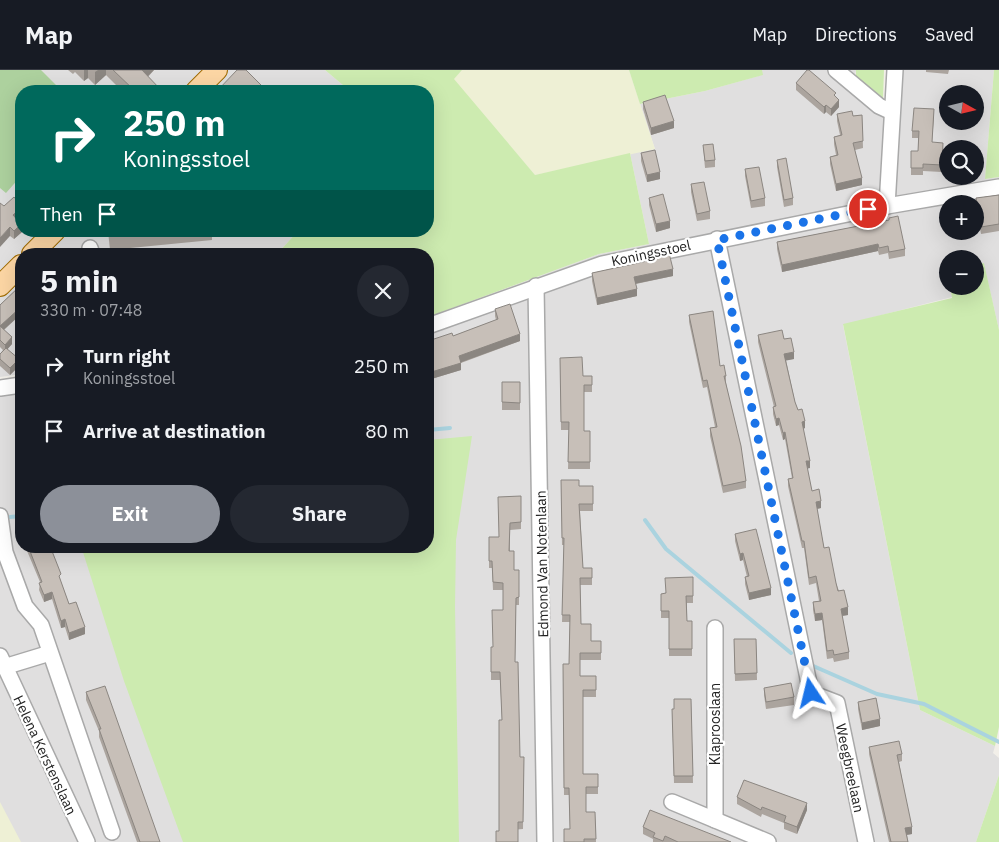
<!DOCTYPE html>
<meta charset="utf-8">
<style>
:root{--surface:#171b24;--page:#242831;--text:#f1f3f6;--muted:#9ea1a6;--line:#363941;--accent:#8c9099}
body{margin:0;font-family:"IBM Plex Sans",sans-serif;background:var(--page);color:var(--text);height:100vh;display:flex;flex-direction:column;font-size:19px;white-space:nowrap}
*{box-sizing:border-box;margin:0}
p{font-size:16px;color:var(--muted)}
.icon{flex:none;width:28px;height:28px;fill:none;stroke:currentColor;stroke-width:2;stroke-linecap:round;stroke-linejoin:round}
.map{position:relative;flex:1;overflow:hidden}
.panel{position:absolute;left:15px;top:178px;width:419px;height:305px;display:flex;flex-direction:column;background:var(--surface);border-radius:20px;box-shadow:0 5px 20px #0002}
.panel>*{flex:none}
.guide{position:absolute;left:15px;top:15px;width:419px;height:152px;border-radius:20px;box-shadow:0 5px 20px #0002;background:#00695c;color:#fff;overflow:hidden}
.needle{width:32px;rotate:98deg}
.fabs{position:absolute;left:939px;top:15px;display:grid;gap:10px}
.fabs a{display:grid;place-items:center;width:45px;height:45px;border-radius:50%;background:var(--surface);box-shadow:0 5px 20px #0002;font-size:25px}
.pin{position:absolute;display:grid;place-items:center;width:42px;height:42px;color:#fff;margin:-21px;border:2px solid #fff;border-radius:50%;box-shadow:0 1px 5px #0007}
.me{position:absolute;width:55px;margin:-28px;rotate:350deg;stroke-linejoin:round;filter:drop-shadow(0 0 4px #0008)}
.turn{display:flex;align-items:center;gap:18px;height:105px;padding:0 25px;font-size:22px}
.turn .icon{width:65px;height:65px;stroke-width:2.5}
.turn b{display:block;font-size:35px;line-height:42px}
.then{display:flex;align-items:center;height:48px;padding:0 25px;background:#0003;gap:10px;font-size:19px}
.round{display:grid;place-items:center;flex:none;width:52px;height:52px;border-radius:26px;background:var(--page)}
.summary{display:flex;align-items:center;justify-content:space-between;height:85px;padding:0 25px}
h1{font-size:30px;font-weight:800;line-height:38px}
.button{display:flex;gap:10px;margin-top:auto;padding:10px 25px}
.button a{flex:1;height:58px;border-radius:30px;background:var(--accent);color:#fff;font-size:20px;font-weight:800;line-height:58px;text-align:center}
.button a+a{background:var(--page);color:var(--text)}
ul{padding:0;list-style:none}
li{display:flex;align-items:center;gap:15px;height:65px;padding:0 25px}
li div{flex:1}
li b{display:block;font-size:19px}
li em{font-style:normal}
header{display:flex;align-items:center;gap:30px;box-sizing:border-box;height:70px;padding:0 25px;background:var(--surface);border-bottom:1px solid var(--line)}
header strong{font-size:24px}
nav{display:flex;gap:28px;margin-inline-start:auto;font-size:18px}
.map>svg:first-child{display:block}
.residential{fill:#e0dfdf;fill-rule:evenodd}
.farmland{fill:#eef0d5}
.grass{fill:#cdebb0}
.forest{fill:#add19e}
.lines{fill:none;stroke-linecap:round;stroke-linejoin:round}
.stream{stroke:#aad3df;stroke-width:4}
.minor-casing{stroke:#a9a9a9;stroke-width:18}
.major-casing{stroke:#a06b00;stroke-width:22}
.minor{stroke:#fff;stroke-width:15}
.major{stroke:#fcd6a4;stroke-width:20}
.wall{fill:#aba49e}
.shaded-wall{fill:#8b8681}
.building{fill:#c7bfb8;stroke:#8b8681}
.route{stroke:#1a73e8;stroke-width:9;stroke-dasharray:0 16.2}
.labels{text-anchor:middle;stroke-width:4.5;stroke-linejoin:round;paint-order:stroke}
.street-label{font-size:14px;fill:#222;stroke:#fff}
</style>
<header>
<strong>Map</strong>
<nav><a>Map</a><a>Directions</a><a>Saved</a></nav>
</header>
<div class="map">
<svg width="999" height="772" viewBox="0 0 999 772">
<rect width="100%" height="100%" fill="#f2efe9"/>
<g class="residential">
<polygon points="0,0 325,0 350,21 21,21 21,161 298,161 277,184 21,184 21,304 0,307"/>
<path d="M 762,0 L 856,0 L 852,23 L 897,57 L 902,0 L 994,0 L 985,109 L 999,107 L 999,260 L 984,194 L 975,195 L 975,189 L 948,189 L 948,216 L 950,216 L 952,227 L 843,255 L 920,640 L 995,676 L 993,683 L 999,688 L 999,705 L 976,772 L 0,772 L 0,324 L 21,320 L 21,476 L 428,476 L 428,247 L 599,184 L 649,174 L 630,83 L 655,79 L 640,34 L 705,21 L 762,5 ZM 948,24 L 975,24 L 975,51 L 948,51 ZM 948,79 L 975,79 L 975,106 L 948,106 ZM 948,134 L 975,134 L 975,161 L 948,161 Z"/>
</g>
<g class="farmland">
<polygon points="462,0 629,0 655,79 535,105 453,9"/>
<polygon points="0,732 21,772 0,772"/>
</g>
<g class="grass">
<polygon points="325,0 462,0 454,9 535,105 630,83 649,174 599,184 428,247 428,184 277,184 298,161 428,161 428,21 350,21"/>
<polygon points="629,0 762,0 763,5 705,21 640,34"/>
<polygon points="856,0 884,0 883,29 856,7"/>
<polygon points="994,0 999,0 999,107 985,109"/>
<polygon points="984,193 999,260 999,657 995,676 920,640 843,254 952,228 950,216 975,216 975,195"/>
<polygon points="472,366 456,470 455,537 459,772 183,772 124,611 81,476 428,476 428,370"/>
<polygon points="999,705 999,772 976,772"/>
</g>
<polygon class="forest" points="0,0 41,0 57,16 51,21 21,21 21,106 6,123 0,118"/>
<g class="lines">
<g class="stream">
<polyline points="428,360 450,358"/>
<polyline points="10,447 21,446"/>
<polyline points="645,450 666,479 791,583"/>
<polyline points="811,595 877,624 924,634 999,672"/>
</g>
<defs>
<g id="minor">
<polyline points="836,0 879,36 892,42"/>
<polyline points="887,136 895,0"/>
<polyline points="717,169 811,623 837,633 866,772"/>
<polyline points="90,178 92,184"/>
<polyline points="536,216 545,772"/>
<polyline points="428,256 602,194 887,136 999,117"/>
<polyline points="0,318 21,315"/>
<polyline points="0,446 5,482 25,536 41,555 112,762"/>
<polyline points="0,586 87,772"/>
<polyline points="4,597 50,583"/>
<polyline points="672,732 768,772"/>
<polyline points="715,750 715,558"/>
</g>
<g id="major">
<polyline points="196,21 217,0"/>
<polyline points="32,184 55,161"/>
<polyline points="0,216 21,195"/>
</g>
</defs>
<use href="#minor" class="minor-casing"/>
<use href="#major" class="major-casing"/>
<use href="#minor" class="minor"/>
<use href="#major" class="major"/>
</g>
<g class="wall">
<polygon points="68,0 154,0 148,7 161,21 122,21 106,5 95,15 88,8 84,11 75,2 73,4"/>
<polygon points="926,0 949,0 948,4 926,2"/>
<polygon points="796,13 836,27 839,37 831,46 826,42 824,44 796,20"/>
<polygon points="643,32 674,58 651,65 643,39"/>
<polygon points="837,44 853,46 862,45 863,78 855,80 862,115 836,121 830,94 830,87 836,85 834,74 834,67 840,65 837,51"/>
<polygon points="934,47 932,72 943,80 942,102 923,101 923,105 911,105 911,81 918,81 918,68 912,68 912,61"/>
<polygon points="703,75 715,90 715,97 705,98"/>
<polygon points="641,83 660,109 647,112 641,91"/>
<polygon points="777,90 793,128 793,135 784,137 777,97"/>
<polygon points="745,99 765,128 765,136 751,138 745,106"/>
<polygon points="691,114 710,141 710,149 697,151 691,122"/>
<polygon points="999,125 999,161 981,164 976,136 976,128"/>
<polygon points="649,128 670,158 656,162 649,135"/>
<polygon points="21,135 21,146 17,150 22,162 14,169 10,166 4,136"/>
<polygon points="889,150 905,179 905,186 889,189 888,183 879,185 878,181 782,202 777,179 777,172"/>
<polygon points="108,161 212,161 212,170 110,180"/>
<polygon points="647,188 673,206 636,214 637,226 597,235 592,211 592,203 647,191"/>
<polygon points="21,215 21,244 4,260 12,274 7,279 19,296 10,305 0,296 0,284 3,280 0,277 0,235"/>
<polygon points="495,239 520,271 461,293 461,300 428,310 428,271 453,266 496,250 495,246"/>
<polygon points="689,245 726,306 726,313 746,411 746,418 723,423 710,366 710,358 715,357 707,317 703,318 689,252"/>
<polygon points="758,265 784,269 794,289 786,290 795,332 805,358 803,359 810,398 807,398 812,421 821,438 817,439 824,478 836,513 848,545 842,546 849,582 849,589 834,592 833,588 827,589 822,550 815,551 813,540 813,532 819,531 816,513 809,515 804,478 802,478 788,416 788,409 792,408 785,369 783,370 779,355 776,356 773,344 773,337 774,337 758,272"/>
<polygon points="560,288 583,306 592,306 592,322 584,322 584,361 590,361 590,399 568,399 569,360 561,360"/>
<rect x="502" y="312" width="18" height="28"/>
<polygon points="561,410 579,416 593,416 593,441 580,441 583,498 592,498 592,515 580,515 581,554 591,571 601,571 601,590 580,590 580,606 596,606 596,627 583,627 583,704 598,704 598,724 586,724 586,742 595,742 596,772 564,772 570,759 569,725 564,725 563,601 569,594 570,552 562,552 564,475 562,475"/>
<polygon points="521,426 521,459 510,460 510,481 514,500 519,500 519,535 516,535 515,592 520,687 524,687 523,759 499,761 502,650 500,610 491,610 491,577 493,577 503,540 503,520 493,520 492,498 489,498 489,467 499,467"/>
<polygon points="735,464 771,525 749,530 745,514 745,507 747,507 743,490 740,491 735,471"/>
<polygon points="25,476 50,476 61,512 69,534 85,564 69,570 65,557 61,558 52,529 44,532 39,520 40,512"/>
<polygon points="693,507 693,533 687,533 687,551 692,551 692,586 669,586 669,548 661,548 661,524 665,523"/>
<polygon points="734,569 756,569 757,610 735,611"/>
<polygon points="764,618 794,627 794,635 766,639 764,625"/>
<polygon points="86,622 160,772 137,772 99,667 99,661 86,630"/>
<polygon points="691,629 693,713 674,713 672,639 674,639"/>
<polygon points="858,632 880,656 862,660 858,639"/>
<polygon points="869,677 902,684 902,691 899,692 912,764 907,765 908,772 889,772 869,684"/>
<polygon points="737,727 807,740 797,764 784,759 784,753 762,744 761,747 737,734"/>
<polygon points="643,757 731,772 653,772 653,769 643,764"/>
</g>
<g class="shaded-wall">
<polygon points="84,0 88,0 88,8 84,11"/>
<polygon points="98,0 106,0 106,5 95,15 95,2"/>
<polygon points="142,0 154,0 141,13"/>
<polygon points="261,15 261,19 259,21 255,21"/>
<polygon points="839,30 839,37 831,46 831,39"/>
<polygon points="826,35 826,42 824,44 824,37"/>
<polygon points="674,51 674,58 651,65 651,58"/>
<polygon points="660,102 660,109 647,112 647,105"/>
<polygon points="862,108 862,115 836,121 836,114"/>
<polygon points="21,138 21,146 13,153 13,145"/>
<polygon points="670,151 670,158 656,162 656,154"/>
<polygon points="21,154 22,162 14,169 14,161"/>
<polygon points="10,157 10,166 0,177 0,168"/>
<polygon points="878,174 878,181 782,202 782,195"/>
<polygon points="673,199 673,206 634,214 634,207"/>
<polygon points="637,219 637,226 597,235 597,228"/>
<polygon points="21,237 21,244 0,263 0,256"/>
<polygon points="520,264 520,271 459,293 459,286"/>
<polygon points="12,267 12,274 5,282 5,275"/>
<polygon points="794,282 794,289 784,291 784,284"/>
<polygon points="19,289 19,296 10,305 10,298"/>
<polygon points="461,293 461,300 428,310 428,303"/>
<polygon points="779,348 779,355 776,356 776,349"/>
<polygon points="805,351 805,358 802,359 802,352"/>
<polygon points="785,362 785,369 783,370 783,363"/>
<polygon points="806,391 810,391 810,398 806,399"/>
<polygon points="821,431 821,438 816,439 816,432"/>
<polygon points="743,483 743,490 740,491 740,484"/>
<polygon points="771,518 771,525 749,530 749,523"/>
<polygon points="52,522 52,529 44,532 44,525"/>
<polygon points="848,537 848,545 841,546 841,539"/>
<polygon points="822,543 822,550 815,551 815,544"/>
<polygon points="65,549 65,557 61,558 61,551"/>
<polygon points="85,557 85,564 69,570 69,563"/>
<polygon points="880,649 880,656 862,660 862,653"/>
<polygon points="807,733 807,740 797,764 797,757"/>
<polygon points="912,757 912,764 905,765 905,758"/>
</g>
<g class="building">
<polygon points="113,0 142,0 161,20 160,21 135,21"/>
<polygon points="237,0 246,0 261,15 255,21 217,21"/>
<polygon points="807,0 809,0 836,23 834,25 839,30 831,39 826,35 824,37 796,13"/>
<polygon points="665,25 674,51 651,58 643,32"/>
<polygon points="914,38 934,39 932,72 943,73 942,95 923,94 923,98 911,98 911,81 918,81 919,61 912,61"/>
<polygon points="852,41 853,46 862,45 863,71 853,73 862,108 836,114 830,87 838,85 834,67 842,65 837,44"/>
<polygon points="713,74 715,90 705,91 703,75"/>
<polygon points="655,80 660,102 647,105 641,83"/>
<polygon points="786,88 793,128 784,130 777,90"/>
<polygon points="759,97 765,128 751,131 745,99"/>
<polygon points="704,112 710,141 697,144 691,114"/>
<polygon points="663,124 670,151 656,154 649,128"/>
<polygon points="999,125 999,154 981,157 976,128"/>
<polygon points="14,127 21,135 21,138 13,145 21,154 14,161 10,157 0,168 0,133 4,136"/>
<polygon points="898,146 905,179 889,182 888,176 879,178 878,174 782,195 777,172 889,150 889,148"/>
<polygon points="669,183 673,199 634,207 637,219 597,228 592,203 647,191 647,188"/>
<polygon points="21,215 21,237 0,256 12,267 5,275 0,270 0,235"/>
<polygon points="510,234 520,264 459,286 461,293 428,303 428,276 429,276 428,271 452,263 453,266 498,249 495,239"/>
<polygon points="713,241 720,296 724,295 726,306 724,306 741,376 746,411 723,416 710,358 717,357 707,310 703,311 689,245"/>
<polygon points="782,260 784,269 791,268 794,282 784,284 795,332 798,340 802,339 805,351 802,352 810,391 806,391 812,421 819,419 821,431 816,432 824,478 829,477 836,513 838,521 844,520 848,537 841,539 849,582 834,585 833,580 827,581 822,543 815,544 813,532 821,531 816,506 809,508 804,471 802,471 788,409 793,408 785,362 783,363 779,348 776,349 773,337 776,336 758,265"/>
<polygon points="6,278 19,289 10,298 0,289 0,284"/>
<polygon points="582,287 583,306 592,306 592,315 584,315 584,361 590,361 590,392 568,392 569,352 561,352 560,288"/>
<polygon points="502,312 520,312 520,333 502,332"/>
<polygon points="561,410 579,410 579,416 593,416 593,434 579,434 583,498 592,498 592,508 580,508 581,554 591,554 591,571 601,571 601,583 580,583 580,606 596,606 596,620 583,620 583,704 598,704 598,717 586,717 586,742 595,742 596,769 584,769 584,772 564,772 564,759 570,759 569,718 564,718 563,594 569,594 570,545 562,545 564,468 562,468"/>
<polygon points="521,426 521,452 510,453 509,481 514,481 514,500 519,500 519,527 516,528 515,592 518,592 520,687 524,687 523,752 518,752 518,772 496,772 496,761 499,761 499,650 502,650 500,602 491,602 491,577 493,577 492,540 503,540 503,513 493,512 492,491 489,491 489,467 499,467 498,427"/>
<polygon points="756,459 771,518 749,523 745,507 749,506 743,483 740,484 735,464"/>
<polygon points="28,476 50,476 61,504 59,506 69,534 76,532 85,557 69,563 65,549 61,551 52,522 44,525 39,513 42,512"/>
<polygon points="693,507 693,526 686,526 687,551 692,551 692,579 669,579 669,541 661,541 661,524 666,523 665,508"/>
<polygon points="734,569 756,569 757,603 735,604"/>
<polygon points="791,613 794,627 766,632 764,618"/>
<polygon points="105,616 160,772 140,772 99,659 101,659 86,622"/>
<polygon points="876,628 880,649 862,653 858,632"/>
<polygon points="674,629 691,629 693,706 674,706 672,639 674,639"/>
<polygon points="899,671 902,684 897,685 912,757 905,758 908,772 891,772 869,677"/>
<polygon points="744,710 807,733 797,757 784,752 786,746 762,737 761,740 737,727"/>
<polygon points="650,740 731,772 678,772 665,766 663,771 653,767 655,763 643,757"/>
</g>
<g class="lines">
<polyline class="route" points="811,623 717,170 868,139"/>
</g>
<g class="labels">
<g class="street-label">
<text transform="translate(651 183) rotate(-12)" y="5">Koningsstoel</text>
<text transform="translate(542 494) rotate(-91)" y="5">Edmond Van Notenlaan</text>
<text transform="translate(715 654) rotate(-90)" y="5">Klaprooslaan</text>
<text transform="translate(45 685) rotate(65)" y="5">Helena Kerstenslaan</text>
<text transform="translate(850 698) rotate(78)" y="5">Weegbreelaan</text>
</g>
</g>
</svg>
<div class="fabs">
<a><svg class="needle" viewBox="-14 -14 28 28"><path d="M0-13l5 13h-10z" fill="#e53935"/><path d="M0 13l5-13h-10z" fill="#9ea1a6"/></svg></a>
<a><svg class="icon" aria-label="search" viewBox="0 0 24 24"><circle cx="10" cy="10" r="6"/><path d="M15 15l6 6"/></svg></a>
<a>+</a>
<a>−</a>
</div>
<div class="pin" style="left:868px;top:139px;background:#d93025"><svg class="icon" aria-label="arrive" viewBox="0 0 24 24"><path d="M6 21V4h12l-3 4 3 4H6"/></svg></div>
<svg class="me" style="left:811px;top:623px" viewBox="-20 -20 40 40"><path d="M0-17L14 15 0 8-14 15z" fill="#1a73e8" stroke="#fff" stroke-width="4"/></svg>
<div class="guide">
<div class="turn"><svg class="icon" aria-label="right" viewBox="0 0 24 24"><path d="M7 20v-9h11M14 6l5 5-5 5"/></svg><div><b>250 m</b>Koningsstoel</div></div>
<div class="then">Then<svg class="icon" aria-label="arrive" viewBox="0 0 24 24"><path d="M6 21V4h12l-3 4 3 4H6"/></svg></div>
</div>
<section class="panel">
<div class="summary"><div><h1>5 min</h1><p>330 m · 07:48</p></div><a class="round"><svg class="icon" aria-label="close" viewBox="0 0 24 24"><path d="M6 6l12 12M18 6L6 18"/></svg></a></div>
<ul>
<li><svg class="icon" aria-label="right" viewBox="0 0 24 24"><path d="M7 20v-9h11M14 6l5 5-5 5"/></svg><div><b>Turn right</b><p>Koningsstoel</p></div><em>250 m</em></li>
<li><svg class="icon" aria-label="arrive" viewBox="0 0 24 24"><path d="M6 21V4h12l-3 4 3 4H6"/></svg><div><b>Arrive at destination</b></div><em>80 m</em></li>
</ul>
<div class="button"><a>Exit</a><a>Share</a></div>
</section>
</div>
